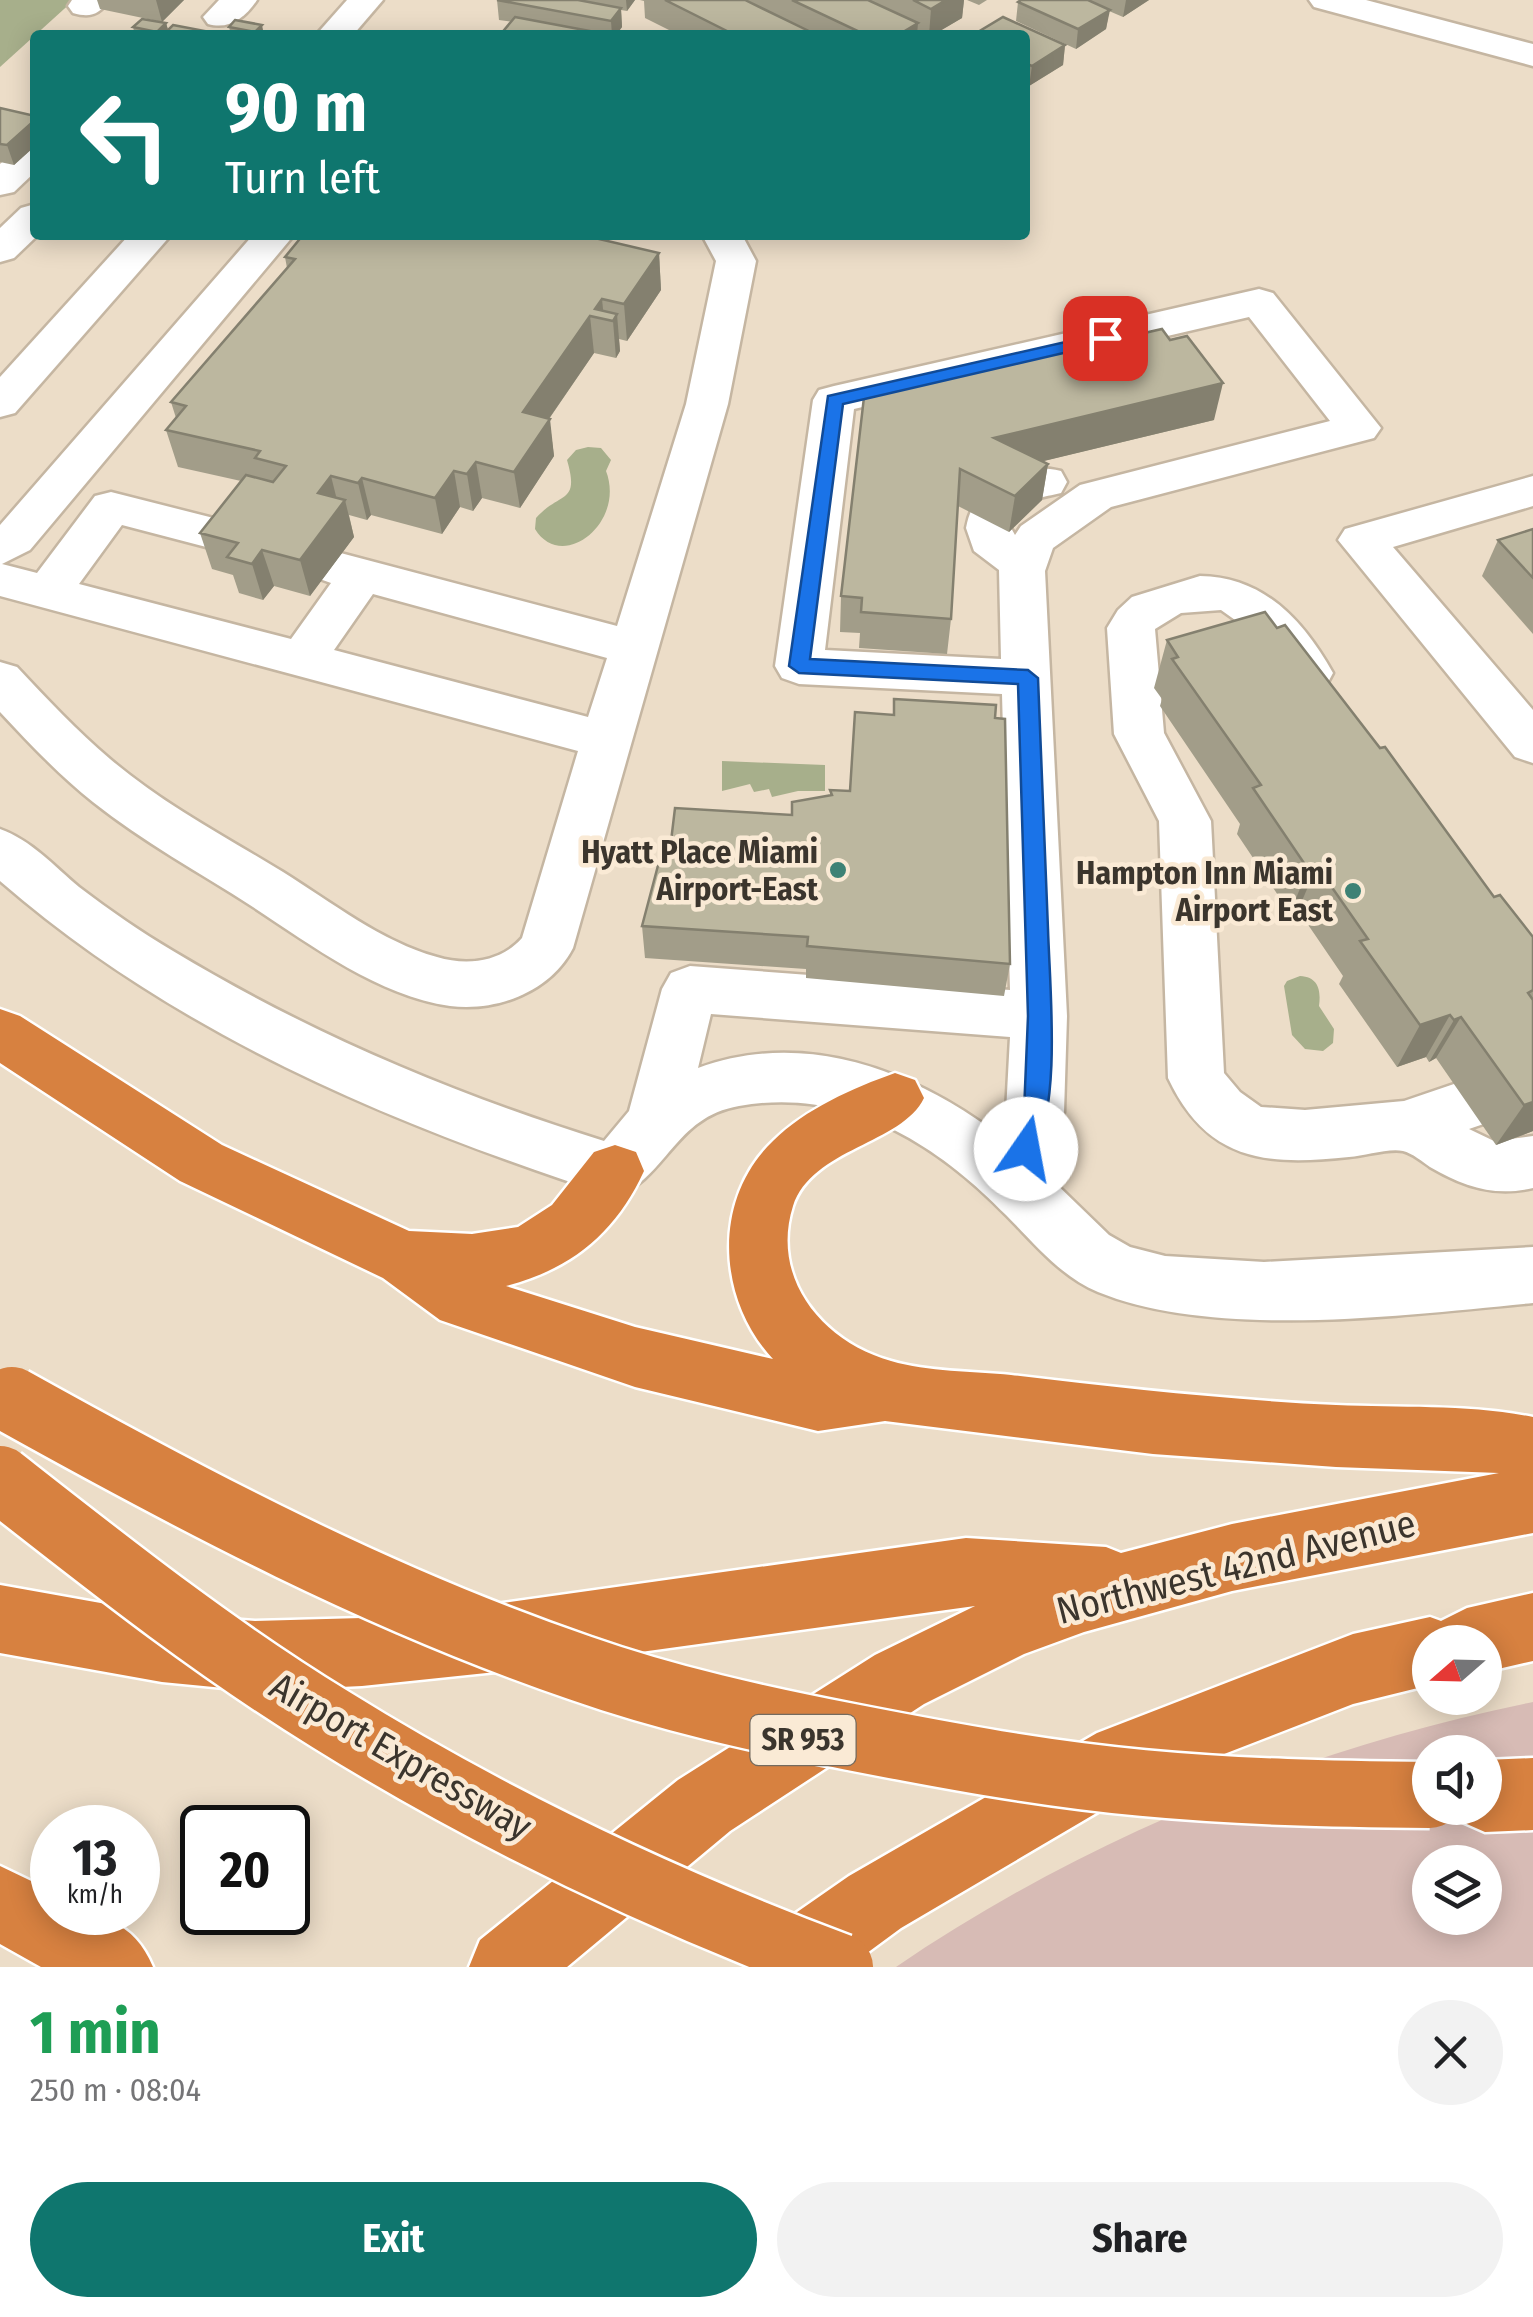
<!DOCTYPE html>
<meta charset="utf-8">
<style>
:root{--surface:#fff;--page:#f2f2f2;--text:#202124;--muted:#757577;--accent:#0f766e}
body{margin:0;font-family:"Fira Sans Condensed",sans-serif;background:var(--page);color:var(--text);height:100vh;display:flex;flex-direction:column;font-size:38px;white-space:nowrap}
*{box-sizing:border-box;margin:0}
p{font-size:32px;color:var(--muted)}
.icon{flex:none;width:55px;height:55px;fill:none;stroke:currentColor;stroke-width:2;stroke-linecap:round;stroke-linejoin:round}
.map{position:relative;height:1967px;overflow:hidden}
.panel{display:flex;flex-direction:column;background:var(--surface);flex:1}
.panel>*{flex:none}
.hud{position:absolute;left:30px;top:30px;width:1000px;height:210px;border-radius:10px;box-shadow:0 5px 25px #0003;background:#0f766e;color:#fff;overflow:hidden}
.needle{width:65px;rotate:250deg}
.buttons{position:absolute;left:1412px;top:1625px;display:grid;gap:20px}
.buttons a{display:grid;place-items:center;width:90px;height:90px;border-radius:50%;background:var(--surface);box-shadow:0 5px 25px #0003;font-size:50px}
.speed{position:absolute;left:30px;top:1805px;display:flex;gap:20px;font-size:50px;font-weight:700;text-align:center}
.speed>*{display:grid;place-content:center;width:130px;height:130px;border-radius:50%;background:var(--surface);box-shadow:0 5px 25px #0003;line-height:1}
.speed small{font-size:25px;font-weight:400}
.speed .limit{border:5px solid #111;border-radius:15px;background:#fff;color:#111}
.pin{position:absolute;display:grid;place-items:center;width:85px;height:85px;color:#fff;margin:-42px;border-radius:20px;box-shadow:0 5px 15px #0006}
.me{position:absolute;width:110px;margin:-55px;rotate:12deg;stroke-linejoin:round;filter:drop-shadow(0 0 8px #0008)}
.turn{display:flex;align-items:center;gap:35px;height:210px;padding:0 30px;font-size:45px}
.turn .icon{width:130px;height:130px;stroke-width:2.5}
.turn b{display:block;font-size:70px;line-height:85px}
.round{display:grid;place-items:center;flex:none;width:105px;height:105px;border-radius:52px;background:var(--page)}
.summary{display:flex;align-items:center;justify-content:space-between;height:170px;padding:0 30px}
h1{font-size:60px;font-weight:700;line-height:75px;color:#1e9e55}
.action{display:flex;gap:20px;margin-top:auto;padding:20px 30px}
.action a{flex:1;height:115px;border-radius:60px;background:var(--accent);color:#fff;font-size:40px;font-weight:700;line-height:115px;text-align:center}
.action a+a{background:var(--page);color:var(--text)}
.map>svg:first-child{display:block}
.green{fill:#d7bbb5;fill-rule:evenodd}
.water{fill:#a7af8b}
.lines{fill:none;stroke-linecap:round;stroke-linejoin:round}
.minor-casing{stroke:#c5b6a2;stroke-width:5}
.highway-casing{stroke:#fff;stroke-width:5}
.minor{fill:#fff;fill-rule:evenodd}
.highway{fill:#d78140;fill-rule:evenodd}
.highway-bridge-casing{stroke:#fff;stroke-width:71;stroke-linecap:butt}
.highway-bridge{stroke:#d78140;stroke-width:66}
.wall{fill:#a29d89}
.shaded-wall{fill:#84806f}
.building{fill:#bcb79f;stroke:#84806f;stroke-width:2.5}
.route{fill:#1a73e8;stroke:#114b97;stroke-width:2.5}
.poi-dot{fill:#3e8275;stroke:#faead5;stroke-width:4}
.labels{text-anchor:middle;stroke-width:9;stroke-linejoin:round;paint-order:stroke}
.shield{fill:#faead5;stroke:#746b5f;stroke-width:2.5}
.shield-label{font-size:30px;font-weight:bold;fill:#3b352d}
.poi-label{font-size:32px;font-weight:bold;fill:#3b352d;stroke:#faead5;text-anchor:end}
.near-street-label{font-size:38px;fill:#3b352d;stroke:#faead5}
</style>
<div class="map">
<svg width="1533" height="1967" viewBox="0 0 1533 1967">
<rect width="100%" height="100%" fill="#ecddc8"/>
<path class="green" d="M 1533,1702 L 1533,1967 L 896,1967 C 1085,1838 1309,1747 1533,1702 ZM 1430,1752 L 1485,1752 L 1485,1808 L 1430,1808 ZM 1430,1862 L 1485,1862 L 1485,1918 L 1430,1918 Z"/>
<g class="water">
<polygon points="0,0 74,0 0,67"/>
<path d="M 588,447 L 601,448 L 611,460 L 606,471 C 626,523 562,573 535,529 L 536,518 C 560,491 580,505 567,460 L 576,450 Z"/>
<polygon points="722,761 825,765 825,791 798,791 772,797 769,789 754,792 750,784 722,791"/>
<path d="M 1300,976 C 1319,977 1321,991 1319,1006 L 1334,1029 L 1333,1043 L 1323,1051 L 1305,1049 L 1292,1035 L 1284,986 L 1287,981 Z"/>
</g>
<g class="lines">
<defs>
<g id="minor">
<path d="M 72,0 L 109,0 C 99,15 90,18 73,13 L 68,6 Z"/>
<path d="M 219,0 L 257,0 C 245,18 229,30 208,24 L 203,17 Z"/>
<polygon points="347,0 383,0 353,35 316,35"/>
<polygon points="1309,0 1366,0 1533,44 1533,66 1314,7"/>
<polygon points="35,141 35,172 14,192 0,195 0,164 22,144"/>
<polygon points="35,204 38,235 14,258 0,262 0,228 21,208"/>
<polygon points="129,235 171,235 15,413 0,417 0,377"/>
<path d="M 253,235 L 294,235 L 30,550 L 2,564 L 37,573 L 95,496 L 111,492 L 249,527 L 256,538 L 249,549 L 233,554 L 122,525 L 79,584 L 291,639 L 331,583 L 317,578 L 310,567 L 317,556 L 333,551 L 617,626 L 686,404 L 716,261 L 702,235 L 742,235 L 756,261 L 728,404 L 573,948 C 551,991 498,1012 450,1006 C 379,996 311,945 253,907 C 199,872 143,842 93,802 C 59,775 29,743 0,712 L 0,662 L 17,667 C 47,699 77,731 110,759 C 163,804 224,836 283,872 C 331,902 382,942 437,957 C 467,966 501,962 522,938 L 578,751 L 0,596 L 0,525 ZM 373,594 L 607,658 L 588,717 L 334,650 Z"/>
<path d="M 1259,289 L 1273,293 L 1381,428 L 1374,438 L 1111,507 L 1053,548 L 1045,571 L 1067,1016 L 1064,1112 L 1048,1176 L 1109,1235 L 1130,1247 L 1165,1256 L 1264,1262 L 1533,1247 L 1533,1303 C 1406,1315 1216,1340 1098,1292 C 1060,1276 1035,1244 1006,1215 C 934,1141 845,1087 739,1106 C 674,1117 667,1178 615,1197 C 394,1125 177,1035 0,881 L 0,829 C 31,840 54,866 79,887 C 109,910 141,932 173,951 C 309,1033 453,1094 604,1141 L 629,1111 L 662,989 L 671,973 L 690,966 L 1010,990 L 1002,694 L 799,684 L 782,678 L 775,666 L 813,400 L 819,390 L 834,386 ZM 1249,317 L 1330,421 L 1080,485 L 1021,526 L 1015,535 L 1011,528 C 1016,498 1037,499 1061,493 L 1067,482 L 1061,471 C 1018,460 974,482 966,528 L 974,551 L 999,570 L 1001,659 L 825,650 L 854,409 ZM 711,1014 L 1010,1037 L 1006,1112 L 1000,1136 C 913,1070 805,1029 698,1068 Z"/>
<polygon points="1533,476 1533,506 1393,547 1533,710 1533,763 1515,757 1338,540 1345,529"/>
<path d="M 1200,576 C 1264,577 1303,620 1333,673 L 1326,686 L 1309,691 L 1292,686 L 1252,632 L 1221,610 L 1181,613 L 1155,629 L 1164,733 L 1211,821 L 1224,1073 L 1240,1092 L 1261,1107 L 1305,1110 L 1404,1101 L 1533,1057 L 1533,1107 L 1469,1129 L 1494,1141 L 1533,1136 L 1533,1188 C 1495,1197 1464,1187 1430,1167 C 1423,1162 1412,1153 1403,1151 C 1388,1148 1365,1156 1349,1157 C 1265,1166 1207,1161 1168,1078 L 1159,821 L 1114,734 L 1107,628 L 1118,610 L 1132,597 Z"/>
</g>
<g id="highway">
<path d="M 0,1009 L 20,1016 L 222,1145 L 409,1231 L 472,1234 L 518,1227 L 552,1205 L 594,1152 L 615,1145 L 636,1152 L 644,1171 C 616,1232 572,1269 506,1286 L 635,1327 L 773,1359 C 717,1299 712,1199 773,1141 C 805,1109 853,1088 895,1073 L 915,1080 L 924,1098 C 902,1144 812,1148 793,1206 C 770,1279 823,1342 891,1361 C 928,1372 973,1371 1011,1375 C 1119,1388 1228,1400 1336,1405 C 1402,1408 1468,1404 1533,1417 L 1533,1533 L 1232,1591 L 1084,1632 L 1024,1654 L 924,1704 L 730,1831 L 567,1967 L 469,1967 L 480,1940 L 678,1780 L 875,1655 L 975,1606 L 496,1672 L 362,1686 L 255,1691 L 162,1682 L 0,1653 L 0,1585 L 162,1614 L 255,1621 L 362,1618 L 496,1604 L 966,1538 L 1106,1547 L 1121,1553 L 1232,1524 L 1499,1473 L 1336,1467 L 1153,1454 L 885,1421 L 818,1431 L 635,1387 L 440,1320 L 383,1278 L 180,1181 L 0,1063 Z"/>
<polygon points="1533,1593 1533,1661 1485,1672 1485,1642 1430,1642 1430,1685 1353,1704 1144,1785 901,1928 848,1967 746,1967 757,1940 849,1876 1097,1733 1353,1634 1430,1617 1441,1621 1467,1608"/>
<polygon points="1533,1758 1533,1830 1485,1832 1460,1821 1454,1808 1485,1808 1485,1760"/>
<path d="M 0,1866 L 52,1891 L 52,1912 C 99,1912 134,1921 153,1967 L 41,1967 L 0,1944 Z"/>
</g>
</defs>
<use href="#minor" class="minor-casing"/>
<use href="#highway" class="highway-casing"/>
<use href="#minor" class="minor"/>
<use href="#highway" class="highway"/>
<defs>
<g id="highway-bridge">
<path d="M 12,1400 C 195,1502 381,1600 580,1668 C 668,1699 759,1719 851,1737 C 948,1756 1045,1774 1143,1783 C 1238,1792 1334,1794 1430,1795"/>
<path d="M 0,1479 C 107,1563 214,1648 330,1719 C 492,1820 662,1900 840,1967"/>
</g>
</defs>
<use href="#highway-bridge" class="highway-bridge-casing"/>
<use href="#highway-bridge" class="highway-bridge"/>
</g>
<g class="wall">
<polygon points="97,0 184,0 162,22 100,9"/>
<polygon points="497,0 635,0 627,11 621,10 622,27 616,35 499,20"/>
<polygon points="640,0 964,0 962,18 933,35 925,35 917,31 917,35 679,35 645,18 644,1"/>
<polygon points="967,0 987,0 979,5"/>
<polygon points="1021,0 1149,0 1123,17 1109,11 1106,29 1076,49 1016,21 1018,2"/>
<polygon points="235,20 264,35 231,35 229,27"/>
<polygon points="166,23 168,30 206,35 135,35 133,27"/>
<polygon points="1025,35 1065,45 1063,65 1029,86 1025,84"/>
<polygon points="0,108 35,116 35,146 14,165 0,162"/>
<polygon points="303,235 602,235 603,240 659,253 661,290 627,341 619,339 620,351 616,358 594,353 549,419 554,456 520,508 482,498 473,511 460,507 442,534 371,515 367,520 349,515 354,537 310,596 274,586 263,600 239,593 233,575 212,569 200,533 241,481 178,467 166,430 176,418 171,402 287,268 285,257"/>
<polygon points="1170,340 1214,420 1043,461 1048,464 1042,500 1009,532 958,506 951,619 947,654 859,648 860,633 840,632 841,596 864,397"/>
<polygon points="1533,529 1533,634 1482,576 1498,540"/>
<polygon points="1167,640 1494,897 1533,937 1533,1131 1496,1145 1436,1058 1429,1062 1426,1057 1397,1067 1339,984 1343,976 1298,910 1290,913 1237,834 1240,824 1160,706 1162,699 1154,688"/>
<polygon points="894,699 995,718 1010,964 1004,996 806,978 806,969 645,958 642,926 669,858 792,815 830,796 830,790 850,791 893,715"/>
</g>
<g class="shaded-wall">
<polygon points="156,0 184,0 162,22"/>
<polygon points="626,0 635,0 627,11"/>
<polygon points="946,0 964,0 962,18 933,35 929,35 931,9"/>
<polygon points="1126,0 1149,0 1123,17"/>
<polygon points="621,8 622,27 616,35 612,35 611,21"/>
<polygon points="1110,10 1106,29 1076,49 1078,29"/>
<polygon points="166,23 169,33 158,35 157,32"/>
<polygon points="918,23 917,35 898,35"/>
<polygon points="262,25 264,35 255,35 255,32"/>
<polygon points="1065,45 1063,65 1029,86 1032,66"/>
<polygon points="35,120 35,146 14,165 7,145"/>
<polygon points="582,235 602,235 603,247"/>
<polygon points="659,253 661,290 627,341 624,304"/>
<polygon points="602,299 604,319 595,309"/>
<polygon points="617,314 620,351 616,358 613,321"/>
<polygon points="590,316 594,353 528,449 523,412"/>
<polygon points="1223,383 1214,420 990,474 994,438"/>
<polygon points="550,419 554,456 520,508 514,472"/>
<polygon points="476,462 482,498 473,511 467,474"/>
<polygon points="1048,464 1042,500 1009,532 1015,496"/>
<polygon points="454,471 460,507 442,534 435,498"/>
<polygon points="331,476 339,508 345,500 354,537 310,596 300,560 318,493"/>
<polygon points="362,478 371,515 367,520 358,483"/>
<polygon points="262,550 274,586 263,600 252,564"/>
<polygon points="1317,866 1298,910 1290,913 1308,869"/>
<polygon points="1450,1015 1426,1057 1397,1067 1420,1025"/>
<polygon points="1461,1017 1436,1058 1429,1062 1454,1020"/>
<polygon points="1533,1102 1533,1131 1496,1145 1524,1105"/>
</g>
<g class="building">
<polygon points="497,0 578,0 621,8 611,21"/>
<polygon points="665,0 745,0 817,35 735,35"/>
<polygon points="792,0 868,0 918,23 898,35 866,35"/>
<polygon points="913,0 946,0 931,9"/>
<polygon points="1021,0 1088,0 1110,10 1078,29 1018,2"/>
<polygon points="515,17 611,35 500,35"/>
<polygon points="1003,17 1065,45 1032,66 1025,63 1025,35 973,35"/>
<polygon points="142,19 166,23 157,32 133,27"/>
<polygon points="235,20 262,25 255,32 229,27"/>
<polygon points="173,25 205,31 202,35 175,35 165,33"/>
<polygon points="0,108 35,116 35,120 7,145 0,144"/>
<polygon points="303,235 582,235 659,253 624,304 602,299 595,309 617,314 613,321 590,316 523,412 550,419 514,472 476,462 467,474 454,471 435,498 362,478 358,483 331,476 318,493 345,500 300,560 262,550 252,564 227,557 238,543 200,533 246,475 273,482 286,466 255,458 260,451 166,430 186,406 171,402 295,259 285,257"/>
<polygon points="1162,329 1170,340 1187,336 1223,383 994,438 1048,464 1015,496 960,469 951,619 861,612 862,598 841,596 864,397"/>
<polygon points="1533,529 1533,578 1498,540"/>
<polygon points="1265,612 1277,628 1285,625 1380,748 1385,747 1494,897 1500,895 1533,937 1533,990 1528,993 1533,1000 1533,1102 1524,1105 1461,1017 1454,1020 1450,1015 1420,1025 1360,941 1368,939 1317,866 1308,869 1253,788 1261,785 1172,659 1178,657 1167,640"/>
<polygon points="894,699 996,705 995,718 1005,719 1010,964 807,946 808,937 642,926 660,858 669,858 675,808 792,815 792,802 832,795 830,790 850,791 855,712 894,715"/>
</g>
<path class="route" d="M 1105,333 L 1111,334 L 1111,342 L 843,404 L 810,659 L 1028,670 L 1038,678 C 1041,761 1044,845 1048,929 C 1050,993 1061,1099 1034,1156 L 1026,1159 L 1017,1156 L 1014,1149 L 1024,1112 L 1028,1016 L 1018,684 L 799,673 L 789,666 L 828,396 Z"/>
<g class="poi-dot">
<circle cx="838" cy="870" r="10"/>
<circle cx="1353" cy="891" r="10"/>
</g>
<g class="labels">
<rect class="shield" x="750.5" y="1715" width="105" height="50" rx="8"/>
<g class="shield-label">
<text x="803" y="1750">SR 953</text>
</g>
<g class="poi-label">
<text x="818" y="863">Hyatt Place Miami<tspan x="818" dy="37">Airport-East</tspan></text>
<text x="1333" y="884">Hampton Inn Miami<tspan x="1333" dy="37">Airport East</tspan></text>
</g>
<g class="near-street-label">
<text transform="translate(1236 1567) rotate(-14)" y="13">Northwest 42nd Avenue</text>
<text transform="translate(401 1756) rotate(30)" y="13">Airport Expressway</text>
</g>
</g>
</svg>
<div class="buttons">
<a><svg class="needle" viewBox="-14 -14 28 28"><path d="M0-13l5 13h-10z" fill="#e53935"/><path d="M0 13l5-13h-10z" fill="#757577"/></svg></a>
<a><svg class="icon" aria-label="sound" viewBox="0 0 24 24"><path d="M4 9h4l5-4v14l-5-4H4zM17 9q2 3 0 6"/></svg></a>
<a><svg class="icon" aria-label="layers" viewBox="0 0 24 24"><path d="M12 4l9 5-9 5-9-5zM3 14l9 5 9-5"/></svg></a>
</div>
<div class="speed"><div>13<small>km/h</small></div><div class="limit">20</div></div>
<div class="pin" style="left:1105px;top:338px;background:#d93025"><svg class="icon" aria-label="arrive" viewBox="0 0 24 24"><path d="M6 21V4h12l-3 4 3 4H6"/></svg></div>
<svg class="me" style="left:1026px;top:1149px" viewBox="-20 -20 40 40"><circle r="19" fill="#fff"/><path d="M0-13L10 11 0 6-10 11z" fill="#1a73e8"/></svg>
<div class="hud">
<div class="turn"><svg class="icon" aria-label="left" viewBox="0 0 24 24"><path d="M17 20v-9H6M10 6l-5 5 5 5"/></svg><div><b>90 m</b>Turn left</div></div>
</div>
</div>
<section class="panel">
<div class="summary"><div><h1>1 min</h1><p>250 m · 08:04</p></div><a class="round"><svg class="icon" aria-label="close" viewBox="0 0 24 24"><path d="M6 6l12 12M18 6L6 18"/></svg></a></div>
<div class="action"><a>Exit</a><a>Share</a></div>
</section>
